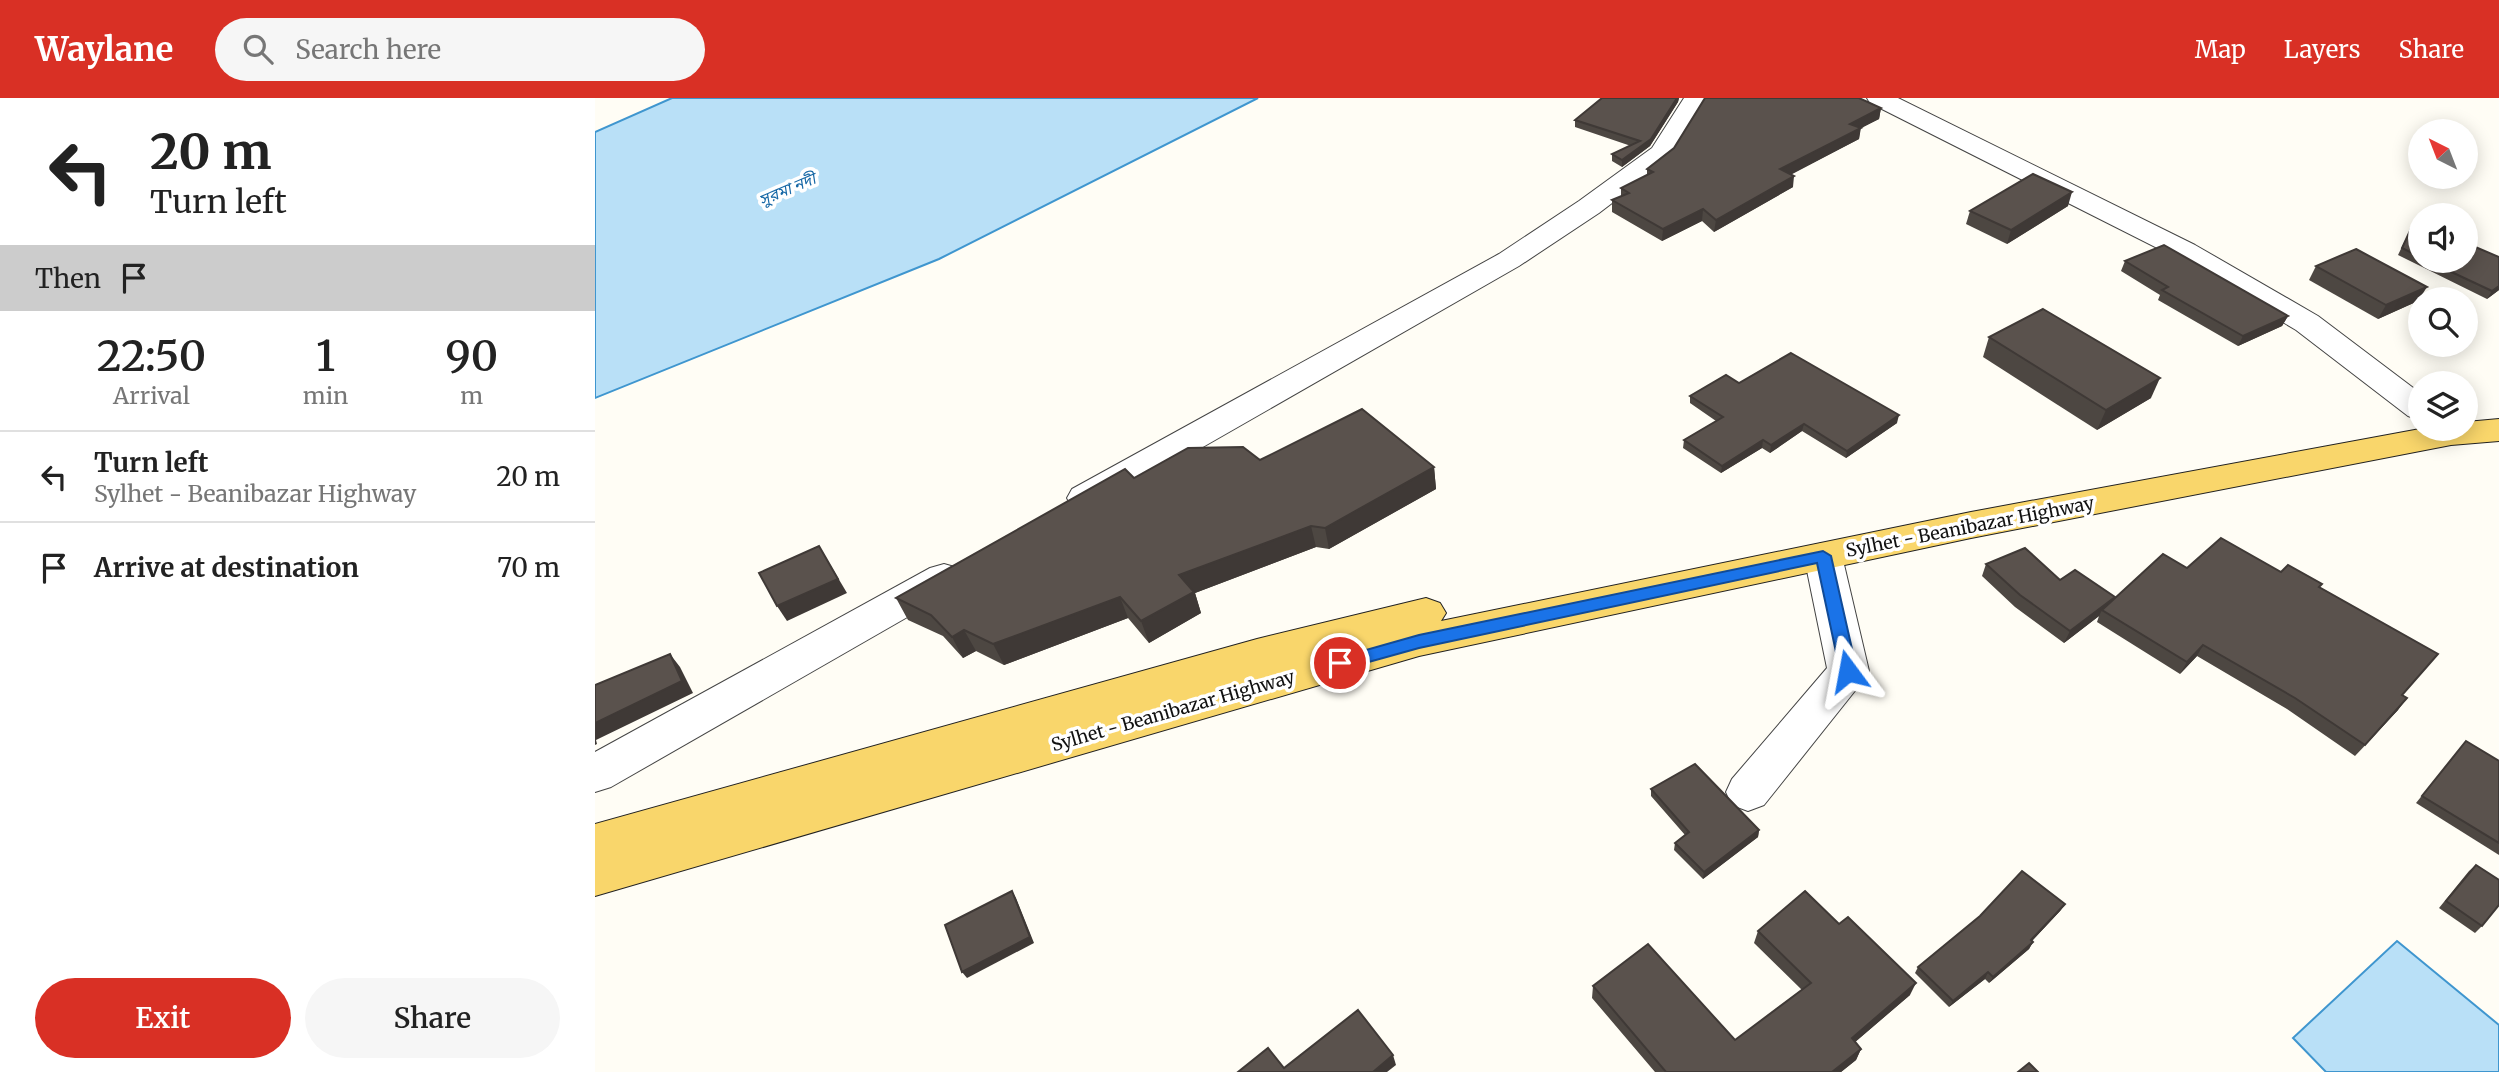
<!DOCTYPE html>
<meta charset="utf-8">
<style>
:root{--surface:#fff;--page:#f6f6f6;--text:#222;--muted:#767676;--line:#e0e0e0;--accent:#d93025}
body{margin:0;font-family:Merriweather,"Noto Sans Bengali",serif;background:var(--page);color:var(--text);height:100vh;display:flex;flex-direction:column;font-size:26px;white-space:nowrap}
*{box-sizing:border-box;margin:0}
p{font-size:23px;color:var(--muted)}
.icon{flex:none;width:38px;height:38px;fill:none;stroke:currentColor;stroke-width:2;stroke-linecap:round;stroke-linejoin:round}
.map{position:relative;flex:1;overflow:hidden}
.drawer{display:flex;flex-direction:column;background:var(--surface);width:595px}
.drawer>*{flex:none}
.hud{background:#fff;color:var(--text);overflow:hidden}
.needle{width:46px;rotate:318deg}
.controls{position:absolute;left:1813px;top:21px;display:grid;gap:14px}
.controls a{display:grid;place-items:center;width:70px;height:70px;border-radius:50%;background:var(--surface);box-shadow:0 4px 18px #0003;font-size:35px}
.pin{position:absolute;display:grid;place-items:center;width:60px;height:60px;color:#fff;margin:-30px;border:4px solid #fff;border-radius:50%;box-shadow:0 2px 7px #0007}
.me{position:absolute;width:77px;margin:-38px;rotate:347deg;stroke-linejoin:round;filter:drop-shadow(0 0 5px #0008)}
.turn{display:flex;align-items:center;gap:24px;height:147px;padding:0 35px;font-size:32px}
.turn .icon{width:91px;height:91px;stroke-width:2.5}
.turn b{display:block;font-size:49px;line-height:60px}
.then{display:flex;align-items:center;height:66px;padding:0 35px;background:#0003;gap:14px;font-size:26px}
.eta{display:flex;justify-content:space-evenly;align-items:center;height:119px;text-align:center}
.eta b{font-size:42px;font-weight:600;line-height:49px}
.primary-button{display:flex;gap:14px;margin-top:auto;padding:14px 35px}
.primary-button a{flex:1;height:80px;border-radius:42px;background:var(--accent);color:#fff;font-size:28px;font-weight:600;line-height:80px;text-align:center}
.primary-button a+a{background:var(--page);color:var(--text)}
ul{padding:0;list-style:none}
li{display:flex;align-items:center;gap:21px;height:91px;padding:0 35px;border-top:2px solid var(--line)}
li div{flex:1}
li b{display:block;font-size:26px}
li em{font-style:normal}
header{display:flex;align-items:center;gap:42px;box-sizing:border-box;height:98px;padding:0 35px;background:var(--accent);color:#fff}
header strong{font-size:33px}
nav{display:flex;gap:38px;margin-inline-start:auto;font-size:24px}
.search{width:490px;height:63px;background:var(--page);display:flex;align-items:center;gap:18px;box-sizing:border-box;padding:0 24px;border-radius:38px;color:var(--muted);font-size:26px}
main{display:flex;flex:1;min-height:0}
.map>svg:first-child{display:block}
.water{fill:#b9e0f7;stroke:#3f96cf;stroke-width:2}
.lines{fill:none;stroke-linecap:round;stroke-linejoin:round}
.minor-casing{stroke:#444;stroke-width:2}
.major-casing{stroke:#222;stroke-width:2}
.minor{fill:#fff;fill-rule:evenodd}
.major{fill:#f9d66b;fill-rule:evenodd}
.wall{fill:#4d4742}
.shaded-wall{fill:#3f3936}
.building{fill:#5a524d;stroke:#3f3936;stroke-width:2}
.route{fill:#1a73e8;stroke:#114b97;stroke-width:2}
.labels{text-anchor:middle;stroke-width:7;stroke-linejoin:round;paint-order:stroke}
.far-water-label{font-size:16px;font-style:italic;fill:#1768a6;stroke:#fff}
.street-label{font-size:18px;fill:#111;stroke:#fff}
</style>
<header>
<strong>Waylane</strong>
<div class="search"><svg class="icon" aria-label="search" viewBox="0 0 24 24"><circle cx="10" cy="10" r="6"/><path d="M15 15l6 6"/></svg>Search here</div>
<nav><a>Map</a><a>Layers</a><a>Share</a></nav>
</header>
<main>
<section class="drawer">
<div class="hud">
<div class="turn"><svg class="icon" aria-label="left" viewBox="0 0 24 24"><path d="M17 20v-9H6M10 6l-5 5 5 5"/></svg><div><b>20 m</b>Turn left</div></div>
<div class="then">Then<svg class="icon" aria-label="arrive" viewBox="0 0 24 24"><path d="M6 21V4h12l-3 4 3 4H6"/></svg></div>
</div>
<div class="eta">
<div><b>22:50</b><p>Arrival</p></div>
<div><b>1</b><p>min</p></div>
<div><b>90</b><p>m</p></div>
</div>
<ul>
<li><svg class="icon" aria-label="left" viewBox="0 0 24 24"><path d="M17 20v-9H6M10 6l-5 5 5 5"/></svg><div><b>Turn left</b><p>Sylhet - Beanibazar Highway</p></div><em>20 m</em></li>
<li><svg class="icon" aria-label="arrive" viewBox="0 0 24 24"><path d="M6 21V4h12l-3 4 3 4H6"/></svg><div><b>Arrive at destination</b></div><em>70 m</em></li>
</ul>
<div class="primary-button"><a>Exit</a><a>Share</a></div>
</section>
<div class="map">
<svg width="1904" height="974" viewBox="0 0 1904 974">
<rect width="100%" height="100%" fill="#fffdf5"/>
<g class="water">
<polygon points="77,0 663,0 344,161 0,300 0,34"/>
<polygon points="1802,843 1904,927 1904,974 1731,974 1698,940"/>
</g>
<g class="lines">
<defs>
<g id="minor">
<polygon points="1089,0 1113,0 1076,60 1004,115 924,168 503,409 490,412 477,409 472,400 477,391 904,156 984,103 1057,50"/>
<polygon points="1272,0 1303,0 1600,147 1723,218 1825,295 1825,322 1813,318 1701,232 1580,159 1275,5"/>
<polygon points="1228,445 1241,448 1247,458 1274,573 1267,584 1169,707 1153,713 1137,707 1131,694 1137,681 1232,570 1209,458 1215,448"/>
<polygon points="349,466 363,470 368,480 363,490 16,689 0,694 0,654 335,470"/>
</g>
<polygon id="major" points="1904,321 1904,343 1856,347 1376,440 824,558 0,798 0,726 662,541 831,500 845,505 851,515 846,523 1376,414 1825,331 1871,331 1871,324"/>
</defs>
<use href="#minor" class="minor-casing"/>
<use href="#major" class="major-casing"/>
<use href="#minor" class="minor"/>
<use href="#major" class="major"/>
</g>
<g class="wall">
<polygon points="1007,0 1084,0 1083,4 1055,48 1027,69 1017,63 1017,56 1036,48 980,29 980,22"/>
<polygon points="1272,3 1286,10 1284,21 1265,30 1264,41 1196,76 1198,89 1119,134 1107,123 1067,143 1017,114 1017,102 1026,99 1026,90 1052,77 1052,71"/>
<polygon points="1473,108 1412,146 1371,126 1375,113"/>
<polygon points="1819,124 1825,126 1825,163 1871,163 1904,159 1904,192 1892,201 1803,157"/>
<polygon points="1530,163 1693,218 1687,228 1643,248 1563,202 1565,197 1526,173"/>
<polygon points="1721,168 1823,203 1783,221 1714,182"/>
<polygon points="1394,239 1556,300 1502,332 1388,259"/>
<polygon points="1144,285 1302,325 1251,360 1207,333 1175,355 1167,350 1126,375 1088,350 1089,342 1121,323 1095,305 1095,298"/>
<polygon points="839,369 841,391 734,451 721,449 600,495 606,515 554,545 533,520 409,567 381,553 368,560 348,538 313,522 301,500 539,380"/>
<polygon points="1391,466 1465,482 1519,501 1592,470 1686,474 1725,489 1807,598 1803,612 1760,658 1692,611 1602,558 1585,576 1502,524 1504,518 1469,545 1420,509 1387,478"/>
<polygon points="1871,643 1904,663 1904,757 1821,705"/>
<polygon points="1056,691 1164,732 1163,739 1108,781 1079,752 1080,745 1090,737 1056,698"/>
<polygon points="1881,767 1887,828 1880,835 1844,810 1874,773"/>
<polygon points="1470,806 1465,813 1437,843 1438,844 1434,851 1394,885 1390,881 1354,909 1320,875 1323,869"/>
<polygon points="1163,833 1315,897 1260,944 1266,951 1261,962 1246,974 1060,974 997,900 998,888 1140,942 1207,892 1159,845"/>
</g>
<g class="shaded-wall">
<polygon points="1082,0 1084,0 1083,4 1055,48 1027,69 1027,62 1056,41"/>
<polygon points="1286,10 1284,21 1253,37 1255,26"/>
<polygon points="1266,30 1264,41 1184,83 1185,71"/>
<polygon points="1199,78 1198,89 1119,134 1121,122"/>
<polygon points="1477,94 1473,108 1412,146 1416,132"/>
<polygon points="1108,111 1107,123 1067,143 1068,131"/>
<polygon points="1904,188 1904,192 1892,201 1897,193"/>
<polygon points="1832,189 1823,203 1783,221 1791,207"/>
<polygon points="1693,218 1687,228 1643,248 1648,238"/>
<polygon points="1565,280 1556,300 1502,332 1511,312"/>
<polygon points="1304,317 1302,325 1251,360 1252,353"/>
<polygon points="1209,326 1207,333 1175,355 1176,347"/>
<polygon points="1168,342 1167,350 1126,375 1127,368"/>
<polygon points="839,369 841,391 734,451 730,430"/>
<polygon points="716,428 721,449 600,495 606,515 554,545 546,523 584,477"/>
<polygon points="224,448 252,495 192,523 182,508"/>
<polygon points="525,499 533,520 409,567 398,546"/>
<polygon points="1520,499 1514,511 1507,512 1504,518 1469,545 1475,533"/>
<polygon points="369,532 381,553 368,560 357,539"/>
<polygon points="1608,547 1602,558 1585,576 1592,564"/>
<polygon points="75,556 85,569 98,595 1,642 2,646 0,647 0,625"/>
<polygon points="1812,600 1803,612 1760,658 1770,647"/>
<polygon points="1164,732 1163,739 1108,781 1109,774"/>
<polygon points="417,793 421,800 439,845 372,880 367,874"/>
<polygon points="1470,806 1465,813 1432,848 1436,842"/>
<polygon points="1438,844 1434,851 1394,885 1398,879"/>
<polygon points="1393,874 1390,881 1354,909 1358,903"/>
<polygon points="1321,885 1315,897 1252,951 1257,940"/>
<polygon points="1266,951 1261,962 1246,974 1237,974"/>
<polygon points="798,957 801,967 792,974 778,974"/>
</g>
<g class="building">
<polygon points="1007,0 1082,0 1056,41 1027,62 1017,56 1045,43 980,22"/>
<polygon points="1110,0 1264,0 1286,10 1255,26 1266,30 1185,71 1199,78 1121,122 1108,111 1068,131 1017,102 1034,95 1026,90 1058,74 1052,71 1079,50"/>
<polygon points="1438,76 1477,94 1416,132 1375,113"/>
<polygon points="1819,124 1825,126 1825,159 1807,150"/>
<polygon points="1871,145 1904,159 1904,188 1897,193 1833,163 1871,163"/>
<polygon points="1569,147 1693,218 1648,238 1567,192 1573,189 1530,163"/>
<polygon points="1761,151 1832,189 1791,207 1721,168"/>
<polygon points="1448,211 1565,280 1511,312 1394,239"/>
<polygon points="1196,255 1304,317 1252,353 1209,326 1176,347 1168,342 1127,368 1089,342 1128,319 1095,298 1131,277 1144,285"/>
<polygon points="767,311 839,369 730,430 716,428 584,477 599,494 546,523 525,499 398,546 369,532 357,539 336,517 301,500 530,371 539,380 593,350 648,349 665,362"/>
<polygon points="1626,440 1686,474 1693,467 1727,486 1724,489 1843,556 1807,597 1812,600 1770,647 1700,600 1608,547 1592,564 1507,512 1568,456 1592,470"/>
<polygon points="224,448 243,481 182,508 164,475"/>
<polygon points="1430,450 1465,482 1480,472 1520,499 1475,533 1425,497 1391,466"/>
<polygon points="75,556 87,583 0,625 0,587"/>
<polygon points="1871,643 1904,663 1904,745 1827,698"/>
<polygon points="1100,666 1164,732 1109,774 1080,745 1094,734 1056,691"/>
<polygon points="1881,767 1904,782 1904,807 1887,828 1851,803"/>
<polygon points="1427,773 1470,806 1436,842 1438,844 1398,879 1393,874 1358,903 1323,869 1385,818"/>
<polygon points="417,793 435,839 367,874 350,827"/>
<polygon points="1210,793 1244,826 1253,819 1321,885 1257,940 1266,951 1237,974 1071,974 998,888 1053,846 1140,942 1216,885 1163,833"/>
<polygon points="763,912 798,957 778,974 643,974 673,950 689,970"/>
<polygon points="1434,965 1443,974 1423,974"/>
</g>
<polygon class="route" points="1228,453 1236,458 1262,573 1259,577 1247,577 1245,573 1222,465 824,550 745,572 739,570 737,565 739,561 824,537"/>
<g class="labels">
<g class="far-water-label">
<text transform="translate(192 91) rotate(-23)" y="6">সুরমা নদী</text>
</g>
<g class="street-label">
<text transform="translate(1375 429) rotate(-11)" y="6">Sylhet - Beanibazar Highway</text>
<text transform="translate(578 613) rotate(-16)" y="6">Sylhet - Beanibazar Highway</text>
</g>
</g>
</svg>
<div class="controls">
<a><svg class="needle" viewBox="-14 -14 28 28"><path d="M0-13l5 13h-10z" fill="#e53935"/><path d="M0 13l5-13h-10z" fill="#767676"/></svg></a>
<a><svg class="icon" aria-label="sound" viewBox="0 0 24 24"><path d="M4 9h4l5-4v14l-5-4H4zM17 9q2 3 0 6"/></svg></a>
<a><svg class="icon" aria-label="search" viewBox="0 0 24 24"><circle cx="10" cy="10" r="6"/><path d="M15 15l6 6"/></svg></a>
<a><svg class="icon" aria-label="layers" viewBox="0 0 24 24"><path d="M12 4l9 5-9 5-9-5zM3 14l9 5 9-5"/></svg></a>
</div>
<div class="pin" style="left:745px;top:565px;background:#d93025"><svg class="icon" aria-label="arrive" viewBox="0 0 24 24"><path d="M6 21V4h12l-3 4 3 4H6"/></svg></div>
<svg class="me" style="left:1253px;top:573px" viewBox="-20 -20 40 40"><path d="M0-17L14 15 0 8-14 15z" fill="#1a73e8" stroke="#fff" stroke-width="4"/></svg>
</div>
</main>
